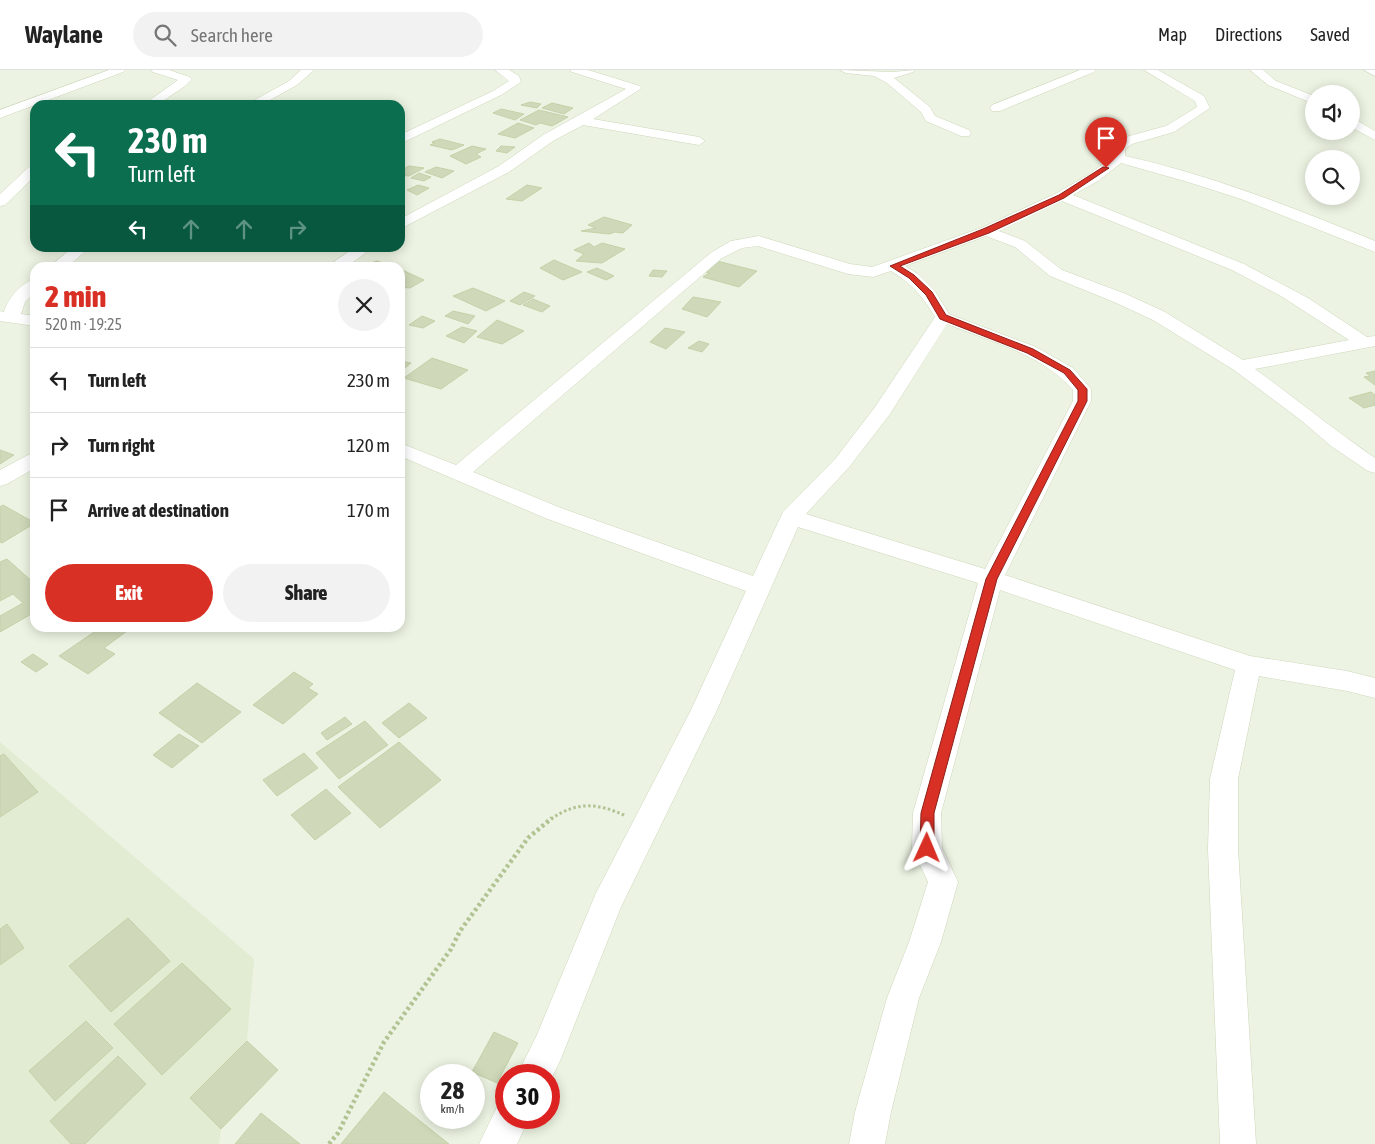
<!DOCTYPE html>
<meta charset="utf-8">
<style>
:root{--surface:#fff;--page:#f2f2f2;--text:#222;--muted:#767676;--line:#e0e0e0;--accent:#d93025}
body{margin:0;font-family:"Asap Condensed",sans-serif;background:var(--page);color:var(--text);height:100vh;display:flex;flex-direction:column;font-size:19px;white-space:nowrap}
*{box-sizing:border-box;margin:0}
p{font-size:16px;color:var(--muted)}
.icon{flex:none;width:28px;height:28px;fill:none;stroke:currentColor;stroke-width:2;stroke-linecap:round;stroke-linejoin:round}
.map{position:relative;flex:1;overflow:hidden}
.panel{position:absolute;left:30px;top:192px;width:375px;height:370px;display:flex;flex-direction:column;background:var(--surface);border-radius:15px;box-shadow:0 2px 12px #0003}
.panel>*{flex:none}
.top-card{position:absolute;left:30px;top:30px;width:375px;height:152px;border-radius:15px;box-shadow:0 2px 12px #0003;background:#0b6e4f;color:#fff;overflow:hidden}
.controls{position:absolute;left:1305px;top:15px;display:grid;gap:10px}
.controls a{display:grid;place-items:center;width:55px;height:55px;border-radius:50%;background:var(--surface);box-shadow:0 2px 12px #0003;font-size:25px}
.speed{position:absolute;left:420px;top:994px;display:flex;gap:10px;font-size:25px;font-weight:700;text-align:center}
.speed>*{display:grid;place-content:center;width:65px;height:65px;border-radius:50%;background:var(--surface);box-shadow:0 2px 12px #0003;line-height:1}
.speed small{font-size:12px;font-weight:400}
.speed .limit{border:8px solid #d22;background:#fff;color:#111}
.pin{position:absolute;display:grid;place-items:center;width:42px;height:42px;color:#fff;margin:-51px -21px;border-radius:50% 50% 50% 0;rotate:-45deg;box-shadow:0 0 5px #0007}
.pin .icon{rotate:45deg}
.me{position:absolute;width:55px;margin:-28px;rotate:1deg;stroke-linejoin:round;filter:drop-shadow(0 0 4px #0008)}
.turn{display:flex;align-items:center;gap:18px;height:105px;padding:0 15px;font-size:22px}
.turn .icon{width:65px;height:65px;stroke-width:2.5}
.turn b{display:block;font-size:35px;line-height:42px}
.lanes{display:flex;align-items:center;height:48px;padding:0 15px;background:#0003;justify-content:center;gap:25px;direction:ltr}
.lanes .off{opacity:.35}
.round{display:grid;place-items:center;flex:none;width:52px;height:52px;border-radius:26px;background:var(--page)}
.overview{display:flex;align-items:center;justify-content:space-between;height:85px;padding:0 15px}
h1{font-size:30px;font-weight:800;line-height:38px;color:var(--accent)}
.cta{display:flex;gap:10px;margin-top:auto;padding:10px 15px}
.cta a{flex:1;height:58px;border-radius:30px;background:var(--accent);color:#fff;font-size:20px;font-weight:800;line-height:58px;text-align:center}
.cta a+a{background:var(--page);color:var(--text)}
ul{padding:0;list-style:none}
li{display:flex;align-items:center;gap:15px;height:65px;padding:0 15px;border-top:1px solid var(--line)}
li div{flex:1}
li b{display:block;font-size:19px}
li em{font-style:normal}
header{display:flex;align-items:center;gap:30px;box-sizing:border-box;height:70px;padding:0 25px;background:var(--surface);border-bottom:1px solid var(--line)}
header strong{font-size:24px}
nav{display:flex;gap:28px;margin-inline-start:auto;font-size:18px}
.search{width:350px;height:45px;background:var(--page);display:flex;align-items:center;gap:12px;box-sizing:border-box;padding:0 18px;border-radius:28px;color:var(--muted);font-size:19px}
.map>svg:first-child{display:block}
.residential{fill:#e2ecd3}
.building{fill:#cfd9b9;stroke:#c4d1a8}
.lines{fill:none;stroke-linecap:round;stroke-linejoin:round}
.minor-casing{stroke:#cdd7ba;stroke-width:1}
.path-far1{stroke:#b2c393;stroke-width:3;stroke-dasharray:2.5 2.5;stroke-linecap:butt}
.path{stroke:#b2c393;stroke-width:4.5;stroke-dasharray:3 3;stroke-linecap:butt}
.minor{fill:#fff;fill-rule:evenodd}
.route{fill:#d93025;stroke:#8d1f18}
</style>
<header>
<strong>Waylane</strong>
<div class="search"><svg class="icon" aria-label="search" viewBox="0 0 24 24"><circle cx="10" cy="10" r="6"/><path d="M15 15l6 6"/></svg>Search here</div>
<nav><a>Map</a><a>Directions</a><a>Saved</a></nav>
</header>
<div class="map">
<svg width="1375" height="1074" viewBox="0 0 1375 1074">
<rect width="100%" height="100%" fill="#ecf3e2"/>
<polygon class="residential" points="0,672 254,889 247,971 221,1059 219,1074 0,1074"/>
<g class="building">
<polygon points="530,32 541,34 537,38 521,35"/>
<polygon points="552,33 573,38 564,44 542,38"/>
<polygon points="501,39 524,44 515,50 493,43"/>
<polygon points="539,40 568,47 552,56 540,53 536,55 520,50"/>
<polygon points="518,53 534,58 515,68 498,64"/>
<polygon points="440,69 464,75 452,80 430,75 435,73 432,72"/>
<polygon points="472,76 486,79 476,84 481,87 466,94 450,86"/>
<polygon points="501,76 515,77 507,83 496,81"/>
<polygon points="409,96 424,98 409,106 400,105 400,101"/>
<polygon points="436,97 454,101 442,108 425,102"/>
<polygon points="419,103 431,107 424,111 411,108"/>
<polygon points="418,115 429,118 417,125 407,120"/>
<polygon points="527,115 542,118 522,131 506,129"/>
<polygon points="604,147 632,155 623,163 615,162 609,164 581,161 596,158 588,155"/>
<polygon points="589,173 594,177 602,173 625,179 602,193 576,191 584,184 574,180"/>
<polygon points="554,190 582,202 563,210 540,198"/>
<polygon points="377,191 394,197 362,196"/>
<polygon points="717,191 757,201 739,217 703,207 709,203 704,201"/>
<polygon points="597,198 614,206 606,210 587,202"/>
<polygon points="400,199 424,210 410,218 400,217"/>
<polygon points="653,200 667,201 662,207 649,206"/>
<polygon points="473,218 505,231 486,241 453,226"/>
<polygon points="524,222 535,226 520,235 510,231"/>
<polygon points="693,227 721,232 707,247 682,239"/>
<polygon points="533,229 550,236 542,242 523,235"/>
<polygon points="453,241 475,246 468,254 445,246"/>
<polygon points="422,246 435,251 423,258 409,255"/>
<polygon points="497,250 524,261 502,274 477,267"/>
<polygon points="462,257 477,261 464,273 446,266"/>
<polygon points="665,258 685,262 666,279 650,272"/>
<polygon points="699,271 709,274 702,282 688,278"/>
<polygon points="432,288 468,300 441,319 404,308"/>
<polygon points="400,291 411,293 400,302"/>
<polygon points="1375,301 1375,315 1364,307 1370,306 1366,303"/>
<polygon points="1371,322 1375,325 1375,335 1364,338 1349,328"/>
<polygon points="0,380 14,385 0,394"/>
<polygon points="3,435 35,453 2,473 0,472 0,437"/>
<polygon points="7,489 35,514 35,542 0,562 0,546 23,533 13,524 0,531 0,492"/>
<polygon points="100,558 131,558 104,578 115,584 88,604 59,586"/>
<polygon points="33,584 48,594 36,602 21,592"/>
<polygon points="294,602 313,614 308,618 318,624 283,654 253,635"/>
<polygon points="197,613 241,642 202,673 159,643"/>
<polygon points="409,633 427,648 399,668 382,653"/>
<polygon points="345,647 352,654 327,670 321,663"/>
<polygon points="365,651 388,675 339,709 316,683"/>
<polygon points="179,664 199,676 172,698 153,685"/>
<polygon points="399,672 441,710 380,758 338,717"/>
<polygon points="304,683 318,698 277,726 263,710"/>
<polygon points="4,684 38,722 0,747 0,686"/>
<polygon points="326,719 351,743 315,770 291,745"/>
<polygon points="128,848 170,891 111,942 69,896"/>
<polygon points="7,854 24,878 0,895 0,859"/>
<polygon points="182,893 231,939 162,1005 114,954"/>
<polygon points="86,951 113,978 55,1031 29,1001"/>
<polygon points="494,962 518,973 497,1013 472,1002"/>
<polygon points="247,971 278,1000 221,1059 190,1028"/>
<polygon points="118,986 146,1014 85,1074 71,1074 50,1051"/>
<polygon points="384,1022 449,1074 341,1074"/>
<polygon points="261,1043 300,1074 235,1074"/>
</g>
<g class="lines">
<defs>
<g id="minor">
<polygon points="109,0 125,0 123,2 0,48 0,40"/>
<polygon points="151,0 169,0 190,7 192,9 185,16 157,35 143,35 178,10 153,2"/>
<polygon points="301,0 314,0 297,15 261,35 246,35 289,11"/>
<polygon points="495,0 509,0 519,6 521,12 501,25 400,74 400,65 493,21 509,11"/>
<polygon points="570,0 588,0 640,16 642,18 593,49 699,67 705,71 699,75 583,55 553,71 509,102 400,159 400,149 499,96 543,65 626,19 572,2"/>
<polygon points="840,0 892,2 915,0 913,2 894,8 930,37 935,46 969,60 971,63 969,66 961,66 926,51 921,42 887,13 874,6 846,3"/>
<polygon points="1080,0 1096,0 1094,2 1000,41 992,41 990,38 992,35"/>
<path d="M 1144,0 L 1158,0 L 1204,26 L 1210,38 L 1174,62 L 1132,74 L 1125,79 L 1125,86 C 1211,105 1294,138 1375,171 L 1375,182 L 1241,129 L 1188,112 L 1121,93 L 1098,111 L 1073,125 L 1244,194 L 1308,228 L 1367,267 L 1375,266 L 1375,276 L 1255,299 C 1295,328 1334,360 1375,388 L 1375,403 L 1368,401 L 1331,376 L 1302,351 L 1234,300 L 1153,250 L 1114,232 L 1050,206 L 1015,177 L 986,166 L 905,196 L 918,204 L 935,221 L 949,244 L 1036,277 L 1073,298 L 1091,319 L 1091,331 L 1005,505 L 1250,586 L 1347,601 L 1375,608 L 1375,628 L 1347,621 L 1259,606 L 1238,709 L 1238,779 L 1256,1074 L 1220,1074 L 1208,779 L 1210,709 L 1235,600 L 1000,520 L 941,743 L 942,778 L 958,812 L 941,872 L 919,928 L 891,1042 L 885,1074 L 849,1074 L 855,1042 L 887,928 L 909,872 L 928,812 L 912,778 L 913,743 L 978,513 L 798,457 L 716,642 L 621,837 L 560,991 L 549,1013 L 549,1005 L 517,1005 L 536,967 L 596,823 L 690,642 L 746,521 L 545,448 L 400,386 L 400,373 L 456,395 L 712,182 L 731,171 L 759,166 L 850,194 L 872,197 L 981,158 L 1057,123 L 1088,105 L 1111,88 L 1111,78 L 1122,68 L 1166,56 L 1197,37 L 1195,31 ZM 1062,131 L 1232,200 L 1281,226 L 1349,270 L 1243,290 L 1165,242 L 1126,224 L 1062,200 L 1025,171 L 999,161 ZM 758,176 L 848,204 L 873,207 L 891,201 C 911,213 923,227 935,247 L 875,337 L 836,388 L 783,442 L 753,506 L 561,438 L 473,402 L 722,188 L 742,178 ZM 947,254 C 989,271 1042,284 1073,320 L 1073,331 L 985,499 L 806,444 L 850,396 L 890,344 Z"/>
<polygon points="1250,0 1263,0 1276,11 1314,26 1314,34 1268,15"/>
<polygon points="1364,0 1375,0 1375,6"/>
<polygon points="1351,47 1375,61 1375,70 1351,57"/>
<polygon points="35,95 35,106 5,135 0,136 0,124 30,96"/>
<polygon points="72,178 89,178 66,198 48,198"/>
<polygon points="354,178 372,178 345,198 325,198"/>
<path d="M 35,209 L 35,222 L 25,232 L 21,244 L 35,246 L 35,256 L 0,251 L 0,241 L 4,242 C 8,228 21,213 35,209 Z"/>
<polygon points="35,383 35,398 7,414 0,416 0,400 28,385"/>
<polygon points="506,1032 506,1048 529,1048 517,1074 479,1074 498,1035"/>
</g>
</defs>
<use href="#minor" class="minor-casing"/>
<path class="path-far1" d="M 551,749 C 577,731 598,733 626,746"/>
<polyline class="path" points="329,1074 338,1063 384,972 451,879 460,861 528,768 552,748"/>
<use href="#minor" class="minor"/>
</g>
<polygon class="route" points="1103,97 1109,98 1064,128 989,163 900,196 914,205 932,222 946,245 1033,279 1070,300 1087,319 1087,331 997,509 934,743 934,778 932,782 927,784 922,782 920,778 921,743 986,509 1078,331 1078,320 1064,303 1027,283 940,249 926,225 909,208 890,196 983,159 1059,125"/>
</svg>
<div class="controls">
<a><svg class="icon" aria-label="sound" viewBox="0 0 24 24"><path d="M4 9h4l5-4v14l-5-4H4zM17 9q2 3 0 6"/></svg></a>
<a><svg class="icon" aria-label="search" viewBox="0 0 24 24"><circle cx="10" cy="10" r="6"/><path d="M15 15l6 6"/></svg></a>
</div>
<div class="speed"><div>28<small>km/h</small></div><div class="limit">30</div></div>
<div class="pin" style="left:1106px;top:98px;background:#d93025"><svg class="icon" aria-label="arrive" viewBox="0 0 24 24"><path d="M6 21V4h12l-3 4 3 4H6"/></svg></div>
<svg class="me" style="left:927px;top:778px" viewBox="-20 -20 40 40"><path d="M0-17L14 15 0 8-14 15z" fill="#d93025" stroke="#fff" stroke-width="4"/></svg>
<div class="top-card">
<div class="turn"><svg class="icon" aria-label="left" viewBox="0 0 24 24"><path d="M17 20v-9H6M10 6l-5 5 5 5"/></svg><div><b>230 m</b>Turn left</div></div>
<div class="lanes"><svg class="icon" aria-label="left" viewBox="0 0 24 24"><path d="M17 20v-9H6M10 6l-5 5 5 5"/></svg><svg class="icon off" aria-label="ahead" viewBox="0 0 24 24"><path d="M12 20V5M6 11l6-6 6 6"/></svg><svg class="icon off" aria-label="ahead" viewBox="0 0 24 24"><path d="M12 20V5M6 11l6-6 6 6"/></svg><svg class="icon off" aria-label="right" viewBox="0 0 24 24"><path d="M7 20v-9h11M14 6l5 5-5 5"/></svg></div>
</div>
<section class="panel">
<div class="overview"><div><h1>2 min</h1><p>520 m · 19:25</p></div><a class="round"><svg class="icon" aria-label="close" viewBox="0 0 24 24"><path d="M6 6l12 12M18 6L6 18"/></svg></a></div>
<ul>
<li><svg class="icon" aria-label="left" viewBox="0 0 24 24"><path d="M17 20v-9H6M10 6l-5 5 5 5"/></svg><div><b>Turn left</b></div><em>230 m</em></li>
<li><svg class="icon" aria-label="right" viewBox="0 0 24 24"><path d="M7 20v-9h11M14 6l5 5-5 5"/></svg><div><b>Turn right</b></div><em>120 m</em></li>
<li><svg class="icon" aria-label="arrive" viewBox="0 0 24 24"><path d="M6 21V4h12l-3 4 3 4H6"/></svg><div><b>Arrive at destination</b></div><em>170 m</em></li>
</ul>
<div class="cta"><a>Exit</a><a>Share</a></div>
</section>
</div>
